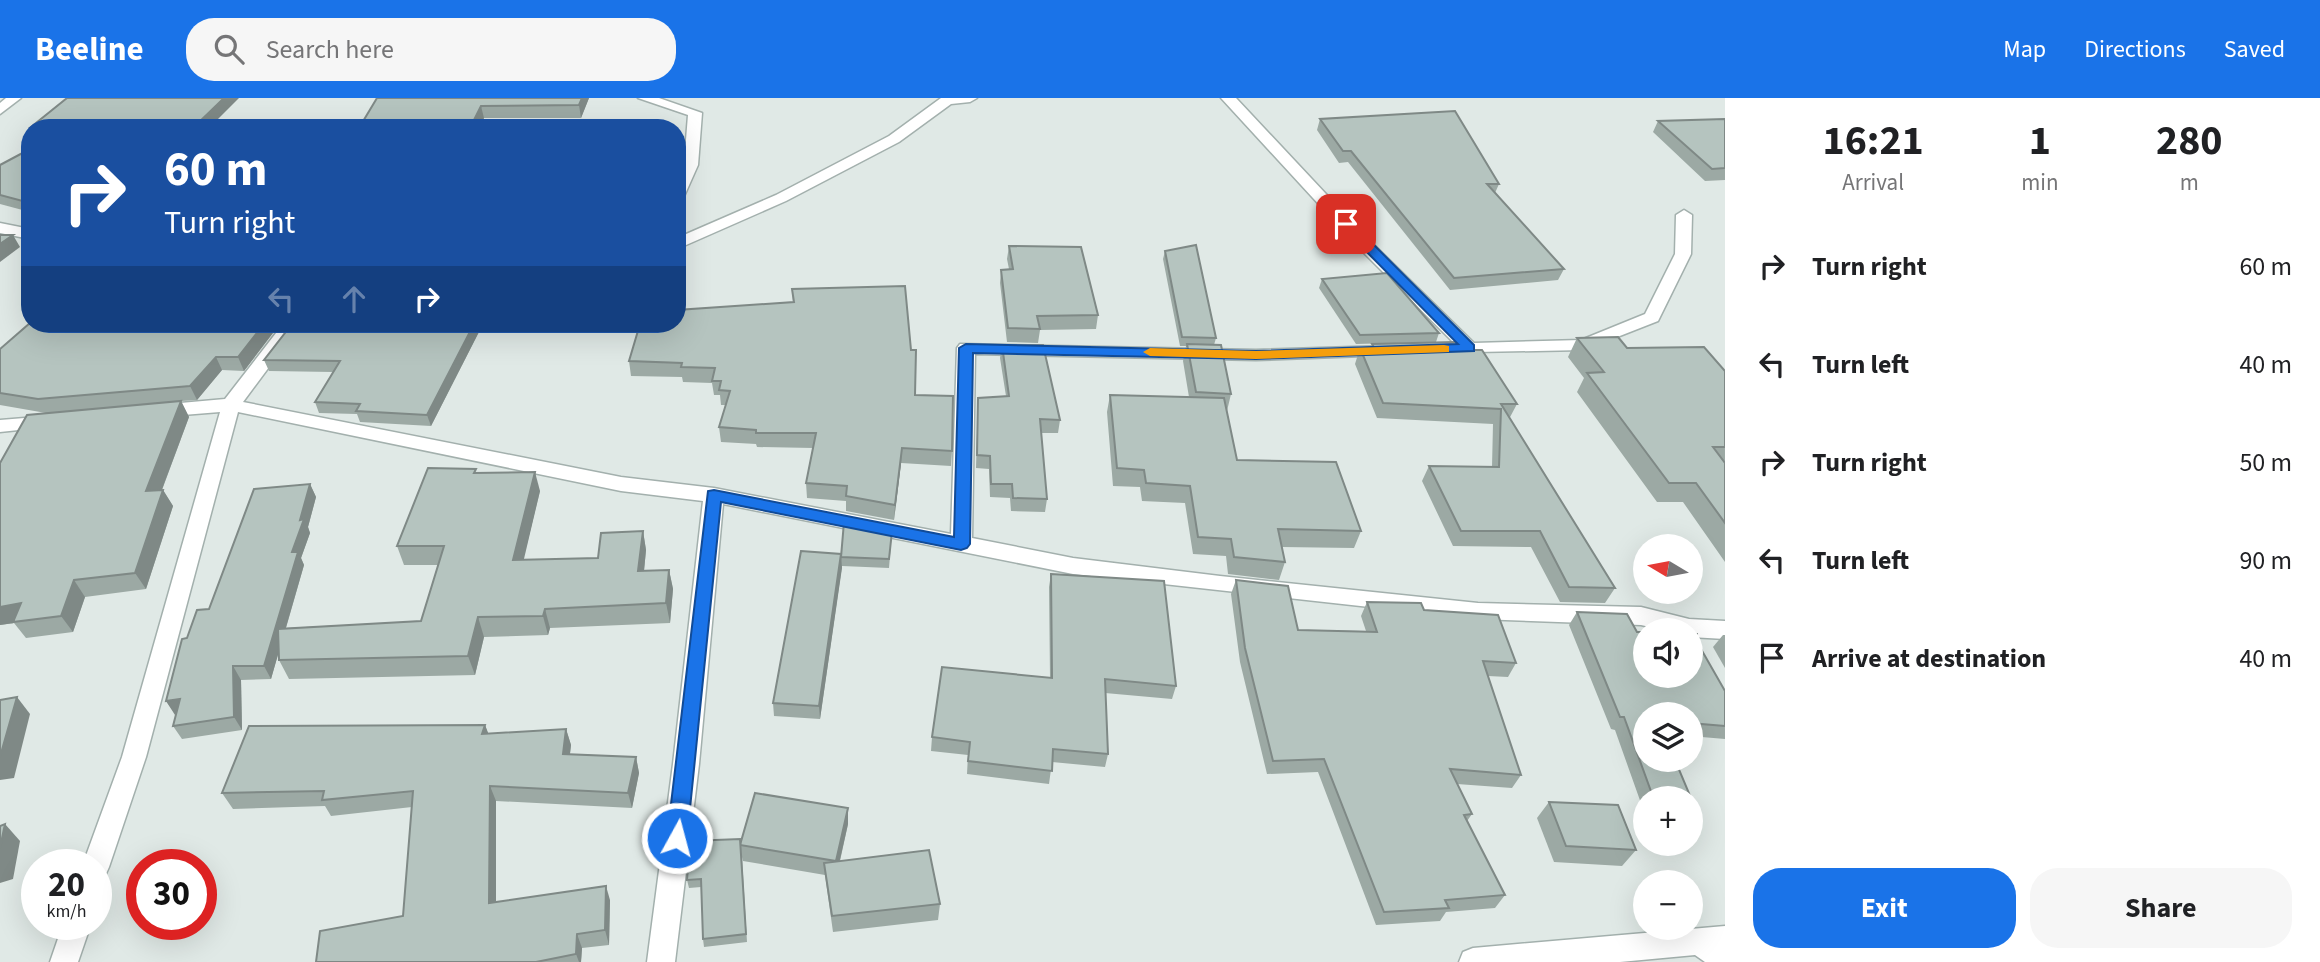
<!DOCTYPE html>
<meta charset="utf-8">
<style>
:root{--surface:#fff;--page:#f6f6f6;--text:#202124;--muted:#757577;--accent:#1a73e8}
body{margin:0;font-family:"Source Sans 3",sans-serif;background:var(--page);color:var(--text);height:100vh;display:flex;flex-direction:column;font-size:26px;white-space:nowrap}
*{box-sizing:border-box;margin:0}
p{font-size:23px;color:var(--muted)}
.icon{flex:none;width:38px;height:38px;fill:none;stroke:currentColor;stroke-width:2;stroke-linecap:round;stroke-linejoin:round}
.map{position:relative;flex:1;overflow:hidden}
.sheet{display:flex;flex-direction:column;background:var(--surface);width:595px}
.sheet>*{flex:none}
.top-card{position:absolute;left:21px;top:21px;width:665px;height:214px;border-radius:28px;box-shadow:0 7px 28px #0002;background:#1a4fa0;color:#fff;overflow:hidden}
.needle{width:46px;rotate:280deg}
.controls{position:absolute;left:1633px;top:436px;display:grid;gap:14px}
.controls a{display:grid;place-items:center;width:70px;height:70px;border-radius:50%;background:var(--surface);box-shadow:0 7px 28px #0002;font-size:35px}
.speed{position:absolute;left:21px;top:751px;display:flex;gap:14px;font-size:35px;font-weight:700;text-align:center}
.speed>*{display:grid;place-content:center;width:91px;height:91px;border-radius:50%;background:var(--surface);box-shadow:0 7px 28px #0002;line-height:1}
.speed small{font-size:18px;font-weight:400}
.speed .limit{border:10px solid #d22;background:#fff;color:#111}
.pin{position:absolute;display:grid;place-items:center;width:60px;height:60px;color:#fff;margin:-30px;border-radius:14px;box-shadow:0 4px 10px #0006}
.me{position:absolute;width:77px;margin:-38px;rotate:7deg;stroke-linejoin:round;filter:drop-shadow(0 0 5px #0008)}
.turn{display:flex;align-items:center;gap:24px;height:147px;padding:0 28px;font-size:32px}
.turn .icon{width:91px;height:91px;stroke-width:2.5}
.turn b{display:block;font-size:49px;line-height:60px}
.lanes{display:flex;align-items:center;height:66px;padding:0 28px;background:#0003;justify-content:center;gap:35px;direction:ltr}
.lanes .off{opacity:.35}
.eta{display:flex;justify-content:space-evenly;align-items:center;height:119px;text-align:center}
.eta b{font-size:42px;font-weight:700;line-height:49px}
.cta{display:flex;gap:14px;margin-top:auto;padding:14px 28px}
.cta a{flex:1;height:80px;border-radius:28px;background:var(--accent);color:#fff;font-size:28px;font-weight:700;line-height:80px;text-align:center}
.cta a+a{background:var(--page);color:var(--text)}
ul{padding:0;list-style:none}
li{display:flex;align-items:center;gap:21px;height:98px;padding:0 28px}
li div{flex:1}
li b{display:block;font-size:26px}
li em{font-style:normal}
header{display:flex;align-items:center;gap:42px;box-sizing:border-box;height:98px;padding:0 35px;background:var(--accent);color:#fff}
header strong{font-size:33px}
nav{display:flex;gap:38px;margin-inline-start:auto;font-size:24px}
.search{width:490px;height:63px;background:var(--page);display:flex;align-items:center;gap:18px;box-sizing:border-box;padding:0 24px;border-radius:28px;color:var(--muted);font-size:26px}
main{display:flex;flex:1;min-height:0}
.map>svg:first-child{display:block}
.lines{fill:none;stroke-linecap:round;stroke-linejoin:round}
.minor-casing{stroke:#a3b0ad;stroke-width:3}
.minor{fill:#fff;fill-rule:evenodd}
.wall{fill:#9ca9a4}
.shaded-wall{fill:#7f8986}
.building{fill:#b5c4bf;stroke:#7f8986;stroke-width:2}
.route{fill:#1a73e8;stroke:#114b97;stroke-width:2}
.slow{fill:#f59e0b}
</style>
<header>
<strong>Beeline</strong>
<div class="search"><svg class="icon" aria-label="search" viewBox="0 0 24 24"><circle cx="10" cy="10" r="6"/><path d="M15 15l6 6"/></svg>Search here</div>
<nav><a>Map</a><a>Directions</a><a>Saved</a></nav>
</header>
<main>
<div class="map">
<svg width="1725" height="864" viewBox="0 0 1725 864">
<rect width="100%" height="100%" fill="#e0e9e6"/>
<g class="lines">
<defs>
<g id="minor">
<polygon points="6,0 21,0 0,16 0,5"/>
<polygon points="638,0 659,0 702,15 698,67 682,103 677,105 677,82 684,67 688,17"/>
<polygon points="941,0 977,0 970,4 951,6 899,44 786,103 677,151 677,140 776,97 889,38"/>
<polygon points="1221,0 1236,0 1370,143 1474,245 1581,242 1645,216 1675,156 1676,117 1684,112 1692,117 1691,156 1658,223 1584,252 1426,255 1423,251 1426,247 1454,245 1358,149"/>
<polygon points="0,125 30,131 30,141 0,135"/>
<polygon points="283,226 301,226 243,304 621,379 714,390 951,436 957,250 960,246 1256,252 1386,248 1395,253 1392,257 1256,262 975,256 972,440 1073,460 1220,478 1478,505 1641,509 1689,521 1725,523 1725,541 1690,539 1690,532 1663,532 1641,527 1478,521 1073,476 723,406 699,666 675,864 647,864 673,666 703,403 621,393 238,314 146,659 109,769 105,778 96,781 96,766 83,766 122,659 220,314 158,319 151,317 149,313 151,309 158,307 225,301"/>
<polygon points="49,318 56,320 59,324 56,328 0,334 0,322"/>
<polygon points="63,826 91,826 78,864 50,864"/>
<polygon points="1725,828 1725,864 1705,864 1695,857 1620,864 1459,864 1463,854 1473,850"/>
</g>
</defs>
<use href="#minor" class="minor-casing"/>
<use href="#minor" class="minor"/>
</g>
<g class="wall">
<polygon points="377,0 589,0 581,20 484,20 479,30 359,30"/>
<polygon points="1320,21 1499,86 1495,95 1564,171 1558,182 1450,192 1348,64 1339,65 1317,32"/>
<polygon points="1725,21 1725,82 1705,83 1653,34 1658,23"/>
<polygon points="30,51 30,114 0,106 0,67"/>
<polygon points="1009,148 1098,217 1096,231 1040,232 1038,245 1007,244 1000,185 1001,172 1009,171 1007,161"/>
<polygon points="1165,153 1216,240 1214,247 1231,296 1227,313 1237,362 1361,433 1354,450 1282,449 1285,464 1279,482 1228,476 1226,458 1193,456 1185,405 1142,403 1140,389 1113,388 1107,314 1110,297 1189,299 1183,263 1186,248 1180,248 1163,161"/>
<polygon points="1322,181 1439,235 1436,244 1356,246 1319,190"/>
<polygon points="792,191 915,297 952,353 951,368 901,365 894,422 846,413 846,403 807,400 806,385 813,350 757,349 756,346 721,344 719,329 726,307 721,307 720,297 714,297 712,285 683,284 682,279 631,278 629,263 793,205"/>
<polygon points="30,226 278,226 279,227 244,273 222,272 197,302 181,303 189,319 162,392 163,392 173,408 146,491 85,499 73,534 26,540 14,525 0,527 46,315 0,307 0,251"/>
<polygon points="292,226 483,226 431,328 360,324 357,316 319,315 315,304 333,274 269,273 264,262"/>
<polygon points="1577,240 1627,250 1725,273 1725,464 1683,404 1657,404 1577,294 1584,280 1568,259"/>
<polygon points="1372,246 1462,252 1517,306 1509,321 1615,490 1605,505 1560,504 1531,449 1453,448 1422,383 1429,368 1492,369 1493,326 1377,320 1355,266 1360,250 1370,251"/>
<polygon points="1002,247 1060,322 1058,335 1041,335 1047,401 1045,414 1011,413 1010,400 990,399 989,371 976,370 978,300 1006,298 1000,260"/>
<polygon points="477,375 540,393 523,462 598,460 643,433 646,452 644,473 669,472 673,491 670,525 550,530 548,537 484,539 475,577 289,581 279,562 278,556 271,581 241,582 242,632 182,641 173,628 176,617 166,603 209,511 310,386 316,399 308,429 310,435 301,460 304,467 286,530 421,523 438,467 404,467 397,448"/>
<polygon points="892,433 889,470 842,468 820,621 774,618 773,605 841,456"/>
<polygon points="1051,476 1176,588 1172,601 1105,595 1108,656 1105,669 1052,664 1049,686 967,676 968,657 931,653 932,639 1050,580 1049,489"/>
<polygon points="1236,482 1298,532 1366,533 1361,518 1367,504 1424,512 1516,565 1508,579 1488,578 1521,677 1512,690 1457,686 1472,716 1467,723 1505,797 1495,810 1446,814 1440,823 1376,827 1318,674 1267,676 1240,564 1231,496"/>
<polygon points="1577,514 1637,534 1697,544 1725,593 1725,641 1690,638 1690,616 1645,616 1691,700 1690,701 1690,700 1645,700 1645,708 1642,708 1615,632 1611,631 1569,527"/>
<polygon points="1723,537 1725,537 1725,570 1713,549"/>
<polygon points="485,627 488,636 566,631 571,647 570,656 636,659 639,675 632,710 496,703 496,804 610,802 609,847 582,850 581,864 316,864 403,818 412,709 331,718 325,708 233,711 222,695"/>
<polygon points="1549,704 1636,752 1622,768 1554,764 1537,720"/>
<polygon points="848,726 840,763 940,806 938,822 833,834 825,777 743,763 742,759 747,844 704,849 703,841 701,789 689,790 687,782 741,746"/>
</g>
<g class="shaded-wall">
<polygon points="224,0 239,0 209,30 193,30"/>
<polygon points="582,0 589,0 581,20 579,7"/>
<polygon points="481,8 484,20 479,30 470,30"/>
<polygon points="13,137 20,149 0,164 0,146"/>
<polygon points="264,226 278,226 279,227 244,273 238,259"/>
<polygon points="474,226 483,226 431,328 427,317"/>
<polygon points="216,259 222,272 197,302 190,288"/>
<polygon points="181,303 189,319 155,410 146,393"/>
<polygon points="902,350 901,365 894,422 895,407"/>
<polygon points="535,374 540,393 519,482 513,462"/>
<polygon points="310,386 316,399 308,429 310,435 301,460 304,467 271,581 264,568 300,422"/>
<polygon points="163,392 173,408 146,491 135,475"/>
<polygon points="643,433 646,452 642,493 638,473"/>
<polygon points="841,456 842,470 820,621 819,608"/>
<polygon points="669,472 673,491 670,525 666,505"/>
<polygon points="74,482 85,499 73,534 61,518"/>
<polygon points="21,505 13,524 14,525 0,527 0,509"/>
<polygon points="545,511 550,530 548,537 543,518"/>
<polygon points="478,519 484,539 475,577 468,558"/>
<polygon points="233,568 241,582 242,632 234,619"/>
<polygon points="17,599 30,616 14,680 0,682 0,659"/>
<polygon points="180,601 188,614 175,617 166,603"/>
<polygon points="485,627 491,642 482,636"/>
<polygon points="566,631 571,647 568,671 563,656"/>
<polygon points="636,659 639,675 632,710 628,695"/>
<polygon points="490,688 496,703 496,819 489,805"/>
<polygon points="848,710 848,726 836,779 836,763"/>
<polygon points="5,726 20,743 13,781 0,785 0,750"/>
<polygon points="606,788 610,802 609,847 605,832"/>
<polygon points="577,836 582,850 581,864 579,864 576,856"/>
</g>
<g class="building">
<polygon points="67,0 224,0 193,30 31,29"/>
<polygon points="377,0 582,0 579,7 481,8 470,30 359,30"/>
<polygon points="1455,13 1499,86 1487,86 1564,171 1454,180 1351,53 1343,53 1320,21"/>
<polygon points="1725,21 1725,70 1712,71 1658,23"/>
<polygon points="30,51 30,105 0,97 0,67"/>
<polygon points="0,137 13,137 0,146"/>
<polygon points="1196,147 1216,240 1182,239 1165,153"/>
<polygon points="1009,148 1081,149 1098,217 1037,218 1040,231 1008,230 1001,172 1013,171"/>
<polygon points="1387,175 1439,235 1360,237 1322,181"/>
<polygon points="905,188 911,252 916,252 915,297 953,298 952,353 902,350 895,407 846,398 847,388 806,385 816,335 756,335 756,332 719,329 730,293 719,292 721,283 712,283 715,270 681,269 682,265 629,263 640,226 677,226 677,212 794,204 792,191"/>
<polygon points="30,225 30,226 264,226 238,259 216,259 190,288 38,301 0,295 0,251"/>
<polygon points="292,226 474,226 427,317 356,313 360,306 315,304 340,263 264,262"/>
<polygon points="1618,239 1627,250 1704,249 1725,273 1725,349 1713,349 1725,365 1725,425 1696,385 1669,385 1587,275 1604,274 1577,240"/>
<polygon points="1455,244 1462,252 1482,252 1517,306 1501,306 1615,490 1569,489 1540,433 1461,433 1429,368 1499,369 1501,311 1383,305 1360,250 1375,251 1372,246"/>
<polygon points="1187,246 1221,247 1231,296 1196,294"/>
<polygon points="1002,247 1043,247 1060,322 1040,321 1047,401 1013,400 1012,386 991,386 990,358 977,357 978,300 1009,298"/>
<polygon points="1110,297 1224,300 1237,362 1336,364 1361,433 1278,431 1285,464 1234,459 1231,441 1198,439 1190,388 1146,385 1144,372 1117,370"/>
<polygon points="181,303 146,393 163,392 135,475 74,482 61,518 13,524 21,505 0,509 0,365 27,317"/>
<polygon points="428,370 476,371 474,375 535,374 513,462 598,460 601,435 643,433 638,473 669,472 666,505 545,511 543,518 478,519 468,558 279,562 278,531 421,523 444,448 397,448"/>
<polygon points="310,386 300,422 304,421 292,454 298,454 264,568 233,568 234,619 173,628 180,601 166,603 182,541 187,540 197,512 209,511 254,391"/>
<polygon points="844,424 892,433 889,461 841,459"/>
<polygon points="801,453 841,456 819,608 773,605"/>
<polygon points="1051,476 1164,483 1176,588 1105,581 1108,656 1053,651 1052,673 968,663 970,644 932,639 942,569 1052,580"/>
<polygon points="1236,482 1288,488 1298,532 1377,534 1367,504 1421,505 1424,512 1498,517 1516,565 1483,563 1521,677 1450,671 1472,716 1464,717 1505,797 1445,802 1449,810 1384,814 1324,661 1273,663 1245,550"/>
<polygon points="1577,514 1627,516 1637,534 1645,534 1645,578 1690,578 1690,536 1697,536 1697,544 1725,593 1725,628 1690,625 1690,616 1645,616 1645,662 1675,662 1691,700 1652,696 1624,619 1620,619"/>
<polygon points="17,599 0,659 0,602"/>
<polygon points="485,627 482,636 566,631 563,656 636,659 628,695 490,688 489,805 606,788 605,832 577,836 576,856 536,864 316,864 320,833 403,818 413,693 322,702 324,693 222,695 249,628"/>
<polygon points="755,695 848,710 836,763 740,747"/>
<polygon points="1549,704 1618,707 1636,752 1566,748"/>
<polygon points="5,726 0,750 0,728"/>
<polygon points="740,741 746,836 703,841 701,781 687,782 690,743"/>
<polygon points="929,752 940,806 832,818 824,765"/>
</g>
<polygon class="route" points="1346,122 1350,123 1474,247 1474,253 1256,261 973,255 970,446 967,450 961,452 721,404 687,740 684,746 677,749 670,746 667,740 708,393 714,392 954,439 959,250 966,246 1256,253 1458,246 1342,129 1342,123"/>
<polygon class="slow" points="1444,247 1449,248 1449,254 1256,261 1150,258 1143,254 1150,250 1256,253"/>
</svg>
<div class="controls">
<a><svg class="needle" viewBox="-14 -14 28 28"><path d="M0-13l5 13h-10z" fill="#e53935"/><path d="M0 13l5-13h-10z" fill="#757577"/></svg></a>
<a><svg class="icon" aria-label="sound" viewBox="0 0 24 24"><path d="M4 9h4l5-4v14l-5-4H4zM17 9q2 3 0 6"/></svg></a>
<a><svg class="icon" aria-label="layers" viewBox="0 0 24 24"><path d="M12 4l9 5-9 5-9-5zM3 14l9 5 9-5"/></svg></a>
<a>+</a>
<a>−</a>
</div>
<div class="speed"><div>20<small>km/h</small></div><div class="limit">30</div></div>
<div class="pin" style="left:1346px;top:126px;background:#d93025"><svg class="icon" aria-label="arrive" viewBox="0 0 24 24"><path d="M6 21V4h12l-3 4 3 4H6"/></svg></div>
<svg class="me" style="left:677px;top:740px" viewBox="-20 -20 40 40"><circle r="17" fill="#1a73e8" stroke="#fff" stroke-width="3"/><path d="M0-11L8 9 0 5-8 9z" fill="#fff"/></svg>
<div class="top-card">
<div class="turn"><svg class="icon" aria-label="right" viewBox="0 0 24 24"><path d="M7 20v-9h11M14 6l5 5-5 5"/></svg><div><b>60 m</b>Turn right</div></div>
<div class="lanes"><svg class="icon off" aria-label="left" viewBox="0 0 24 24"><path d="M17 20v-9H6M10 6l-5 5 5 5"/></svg><svg class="icon off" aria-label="ahead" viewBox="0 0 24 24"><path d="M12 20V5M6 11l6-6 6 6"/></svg><svg class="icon" aria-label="right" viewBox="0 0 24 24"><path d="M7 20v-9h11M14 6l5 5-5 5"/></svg></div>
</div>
</div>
<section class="sheet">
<div class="eta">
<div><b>16:21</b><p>Arrival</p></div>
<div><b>1</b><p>min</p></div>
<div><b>280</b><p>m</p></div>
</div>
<ul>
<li><svg class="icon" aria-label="right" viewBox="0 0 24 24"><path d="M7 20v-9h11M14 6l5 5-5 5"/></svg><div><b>Turn right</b></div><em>60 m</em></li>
<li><svg class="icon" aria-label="left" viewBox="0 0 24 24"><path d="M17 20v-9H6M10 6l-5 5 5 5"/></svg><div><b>Turn left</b></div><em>40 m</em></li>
<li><svg class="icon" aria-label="right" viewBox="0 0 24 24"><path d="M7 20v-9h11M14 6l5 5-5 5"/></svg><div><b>Turn right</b></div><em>50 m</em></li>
<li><svg class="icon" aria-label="left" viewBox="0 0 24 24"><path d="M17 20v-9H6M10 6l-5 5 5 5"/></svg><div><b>Turn left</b></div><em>90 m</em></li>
<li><svg class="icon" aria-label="arrive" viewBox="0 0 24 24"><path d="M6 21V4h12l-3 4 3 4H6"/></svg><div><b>Arrive at destination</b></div><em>40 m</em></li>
</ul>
<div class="cta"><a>Exit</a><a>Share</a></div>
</section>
</main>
